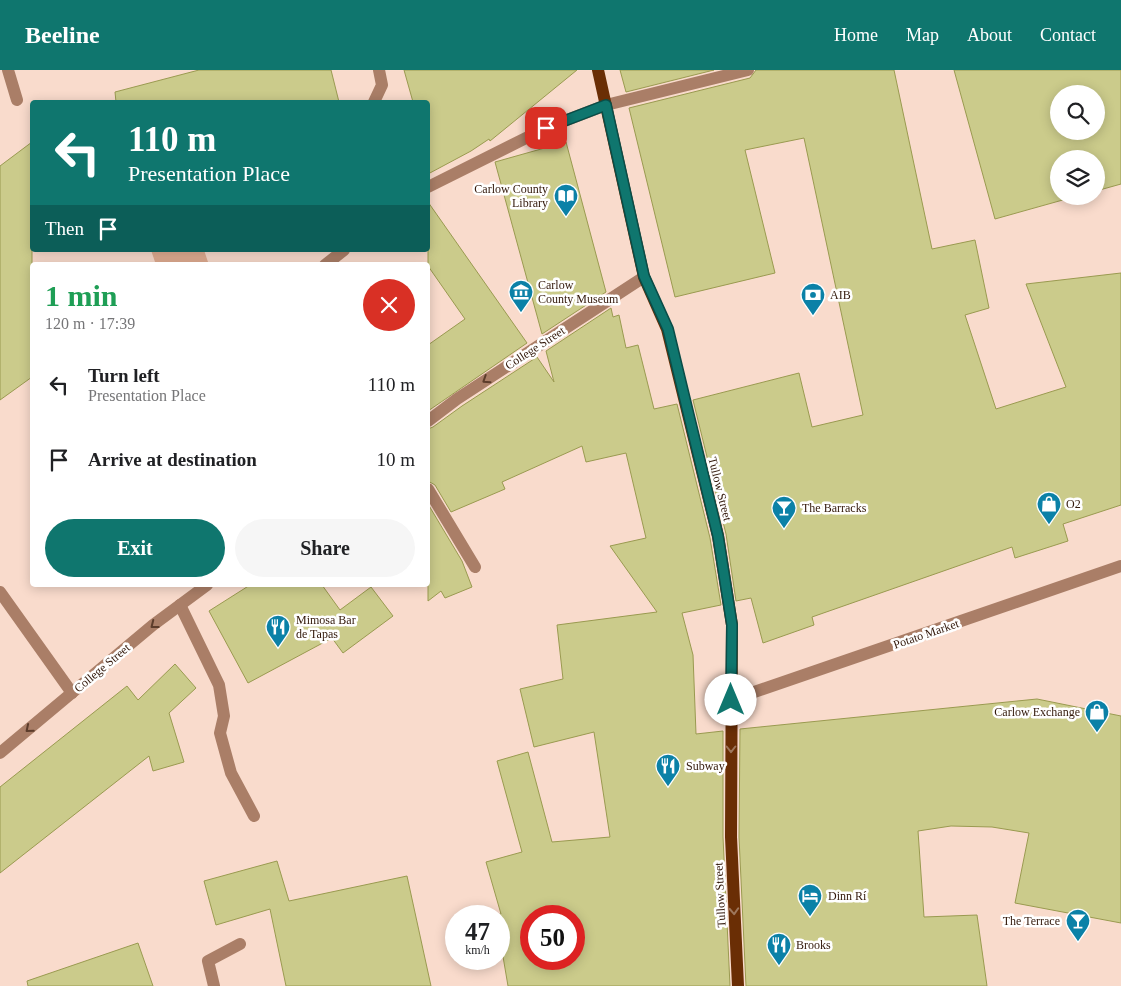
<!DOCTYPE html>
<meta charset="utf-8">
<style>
:root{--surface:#fff;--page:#f6f6f6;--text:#202124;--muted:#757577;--accent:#0f766e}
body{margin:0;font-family:"Times New Roman",serif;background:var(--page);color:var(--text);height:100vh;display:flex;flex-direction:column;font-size:19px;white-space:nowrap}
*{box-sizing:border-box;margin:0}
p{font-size:16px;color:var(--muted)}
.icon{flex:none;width:28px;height:28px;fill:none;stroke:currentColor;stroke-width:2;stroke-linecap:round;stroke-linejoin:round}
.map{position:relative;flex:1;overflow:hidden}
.sheet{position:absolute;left:30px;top:192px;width:400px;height:325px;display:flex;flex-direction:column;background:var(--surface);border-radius:5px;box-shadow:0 2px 12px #0003}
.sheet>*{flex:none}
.guide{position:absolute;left:30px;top:30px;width:400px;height:152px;border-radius:5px;box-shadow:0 2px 12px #0003;background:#0f766e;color:#fff;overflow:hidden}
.fabs{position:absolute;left:1050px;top:15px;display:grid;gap:10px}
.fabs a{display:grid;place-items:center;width:55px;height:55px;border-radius:50%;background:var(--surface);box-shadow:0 2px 12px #0003;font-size:25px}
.speed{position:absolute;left:445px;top:835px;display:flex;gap:10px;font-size:25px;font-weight:700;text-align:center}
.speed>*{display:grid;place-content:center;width:65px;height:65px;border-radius:50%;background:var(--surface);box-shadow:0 2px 12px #0003;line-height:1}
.speed small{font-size:12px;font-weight:400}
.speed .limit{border:8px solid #d22;background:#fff;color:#111}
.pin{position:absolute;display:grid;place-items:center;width:42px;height:42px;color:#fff;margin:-21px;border-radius:10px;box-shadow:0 2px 8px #0006}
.me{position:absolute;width:55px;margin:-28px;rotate:0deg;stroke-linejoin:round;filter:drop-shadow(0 0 4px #0008)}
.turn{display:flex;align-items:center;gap:18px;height:105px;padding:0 15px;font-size:22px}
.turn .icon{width:65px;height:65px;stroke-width:2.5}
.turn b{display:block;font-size:35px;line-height:42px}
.then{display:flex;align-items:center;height:48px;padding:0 15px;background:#0003;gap:10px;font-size:19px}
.round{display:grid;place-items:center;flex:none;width:52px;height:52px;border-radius:26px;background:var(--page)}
.overview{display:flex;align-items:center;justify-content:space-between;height:85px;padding:0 15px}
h1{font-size:30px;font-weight:800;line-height:38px;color:#1e9e55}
.primary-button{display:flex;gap:10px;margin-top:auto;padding:10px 15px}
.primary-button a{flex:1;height:58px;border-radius:30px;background:var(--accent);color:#fff;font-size:20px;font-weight:800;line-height:58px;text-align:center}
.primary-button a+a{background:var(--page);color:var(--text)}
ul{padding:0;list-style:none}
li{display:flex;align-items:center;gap:15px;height:75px;padding:0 15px}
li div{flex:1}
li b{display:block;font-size:19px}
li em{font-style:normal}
header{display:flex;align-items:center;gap:30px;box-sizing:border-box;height:70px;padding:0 25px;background:var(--accent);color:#fff}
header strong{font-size:24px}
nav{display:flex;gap:28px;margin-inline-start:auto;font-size:18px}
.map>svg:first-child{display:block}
.green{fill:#e0ac91}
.building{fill:#cbcb8b;stroke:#9a9a50;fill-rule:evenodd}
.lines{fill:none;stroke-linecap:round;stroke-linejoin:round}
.minor{stroke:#aa7e67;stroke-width:12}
.major{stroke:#6a2e05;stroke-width:12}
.oneway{stroke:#5c3c2b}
.oneway2{stroke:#9e775c}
.route-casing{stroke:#0a4d48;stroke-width:12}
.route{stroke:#0f766e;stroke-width:9}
.labels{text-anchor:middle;stroke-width:5;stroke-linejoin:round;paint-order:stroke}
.poi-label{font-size:12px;fill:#32180a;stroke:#fff;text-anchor:start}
.street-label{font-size:12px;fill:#32180a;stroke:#fff}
</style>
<header>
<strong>Beeline</strong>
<nav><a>Home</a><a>Map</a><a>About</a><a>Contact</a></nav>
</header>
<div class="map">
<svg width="1121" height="916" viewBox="0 0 1121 916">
<rect width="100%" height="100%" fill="#f9dbcc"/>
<polygon class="green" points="151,180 204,180 208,192 200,195 156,195"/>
<g class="building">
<polygon points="199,0 331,0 339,32 116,32 115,22"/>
<polygon points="404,0 577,0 490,71 489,69 471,81 428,104 428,32 413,32"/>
<polygon points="620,0 714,0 626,22"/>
<polygon points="756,0 894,0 932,179 975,170 989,238 965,245 996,339 1066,317 1026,214 1121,203 1121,435 1063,454 1068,471 1015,488 1012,477 812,547 814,555 763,573 751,528 736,531 726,464 693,330 799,303 812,357 863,345 804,68 745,80 775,203 675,227 629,38 750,8"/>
<path d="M 954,0 L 1121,0 L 1121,114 L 1096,121 L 1096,89 L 1059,89 L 1059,126 L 1077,126 L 995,149 ZM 1059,24 L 1096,24 L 1096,61 L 1059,61 Z"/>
<polygon points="32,72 32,307 0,330 0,96"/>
<polygon points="566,72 606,222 542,264 495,92"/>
<polygon points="428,132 527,273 428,341 428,275 465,249 428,196"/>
<path d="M 611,238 L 613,247 L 619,245 L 626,278 L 638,275 L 654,339 L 677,334 L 710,468 L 721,535 L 682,543 L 693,585 L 696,664 L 723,661 L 723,767 L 730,916 L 508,916 L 499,863 L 499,846 L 496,845 L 501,844 L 486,792 L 522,782 L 497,691 L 528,682 L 552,772 L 610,767 L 594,662 L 534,677 L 520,619 L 563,609 L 557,555 L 657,542 L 610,476 L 646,468 L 626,383 L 586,392 L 582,376 L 502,412 L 505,419 L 451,442 L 435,415 L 428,411 L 428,359 L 433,357 L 462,336 L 537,287 L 554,312 L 546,281 ZM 531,846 L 574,846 L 574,889 L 531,889 Z"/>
<polygon points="428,434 462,491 472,517 445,528 441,521 428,531"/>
<polygon points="250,515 322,515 340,540 371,517 393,546 343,583 332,568 248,613 209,541"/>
<polygon points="175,594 196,618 169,643 184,692 153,701 149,686 0,803 0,717 127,616 138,630"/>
<polygon points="1037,629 1121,646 1121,853 1015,833 1029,763 992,757 951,756 918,761 924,847 977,845 987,916 746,916 739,767 740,659"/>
<polygon points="277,791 289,831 407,806 431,916 286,916 270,839 216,855 204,811"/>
<polygon points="138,873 153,916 28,916 27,911"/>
</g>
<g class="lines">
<g class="minor">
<polyline points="8,0 17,30"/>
<polyline points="374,32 382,15 379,0"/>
<polyline points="428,117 546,58 606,35 748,0"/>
<polyline points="325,195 344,180"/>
<polyline points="428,351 457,329 644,207"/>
<polyline points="428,419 475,497"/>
<polyline points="0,522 72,623"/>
<polyline points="180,535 219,615 224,646 220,663 231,703 254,746"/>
<polyline points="731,630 1121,496"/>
<polyline points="0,683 153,555 207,515"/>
<polyline points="214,916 208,891 240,874"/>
</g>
<polyline class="major" points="598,0 644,207 667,259 718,466 732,555 731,767 738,916"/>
</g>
<defs><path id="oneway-chevron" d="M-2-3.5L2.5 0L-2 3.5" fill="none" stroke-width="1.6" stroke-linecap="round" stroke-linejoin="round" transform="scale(1.25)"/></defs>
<g class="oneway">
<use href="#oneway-chevron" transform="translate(486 310) rotate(147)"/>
<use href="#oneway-chevron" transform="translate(154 555) rotate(142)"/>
<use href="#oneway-chevron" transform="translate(29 659) rotate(140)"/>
</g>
<g class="oneway2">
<use href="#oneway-chevron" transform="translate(731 679) rotate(90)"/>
<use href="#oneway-chevron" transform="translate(734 841) rotate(87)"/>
</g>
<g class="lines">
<defs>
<polyline id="route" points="546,58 606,35 644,206 668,259 718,466 732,555 731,630"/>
</defs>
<use href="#route" class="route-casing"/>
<use href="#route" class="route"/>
</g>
<defs>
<symbol id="library-pin" viewBox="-11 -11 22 30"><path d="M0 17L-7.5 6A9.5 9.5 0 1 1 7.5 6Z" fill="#0b81a7" stroke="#fff"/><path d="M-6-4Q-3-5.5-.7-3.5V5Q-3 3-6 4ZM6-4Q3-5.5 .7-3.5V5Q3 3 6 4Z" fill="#fff"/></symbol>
<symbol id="museum-pin" viewBox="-11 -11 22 30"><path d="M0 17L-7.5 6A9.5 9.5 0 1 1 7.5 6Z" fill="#0b81a7" stroke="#fff"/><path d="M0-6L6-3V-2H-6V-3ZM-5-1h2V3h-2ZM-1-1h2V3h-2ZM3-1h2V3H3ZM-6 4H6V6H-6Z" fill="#fff"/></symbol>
<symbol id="bank-pin" viewBox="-11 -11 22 30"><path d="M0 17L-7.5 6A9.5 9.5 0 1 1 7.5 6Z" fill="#0b81a7" stroke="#fff"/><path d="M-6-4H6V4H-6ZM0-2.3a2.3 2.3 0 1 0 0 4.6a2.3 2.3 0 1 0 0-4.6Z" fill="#fff"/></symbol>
<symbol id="shop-pin" viewBox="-11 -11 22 30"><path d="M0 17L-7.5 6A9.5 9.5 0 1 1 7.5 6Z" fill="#0b81a7" stroke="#fff"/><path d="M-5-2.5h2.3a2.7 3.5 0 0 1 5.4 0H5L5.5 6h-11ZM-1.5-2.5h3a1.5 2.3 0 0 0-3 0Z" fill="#fff"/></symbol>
<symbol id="bar-pin" viewBox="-11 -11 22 30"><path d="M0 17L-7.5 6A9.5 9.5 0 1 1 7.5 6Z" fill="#0b81a7" stroke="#fff"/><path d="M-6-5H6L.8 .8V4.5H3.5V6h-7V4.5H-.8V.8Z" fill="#fff"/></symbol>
<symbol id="restaurant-pin" viewBox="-11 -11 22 30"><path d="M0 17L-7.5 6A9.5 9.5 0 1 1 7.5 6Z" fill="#0b81a7" stroke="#fff"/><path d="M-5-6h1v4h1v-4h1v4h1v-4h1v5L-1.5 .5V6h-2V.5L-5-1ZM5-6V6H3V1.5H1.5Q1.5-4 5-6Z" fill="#fff"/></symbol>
<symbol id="hotel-pin" viewBox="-11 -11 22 30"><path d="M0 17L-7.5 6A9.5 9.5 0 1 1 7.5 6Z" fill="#0b81a7" stroke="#fff"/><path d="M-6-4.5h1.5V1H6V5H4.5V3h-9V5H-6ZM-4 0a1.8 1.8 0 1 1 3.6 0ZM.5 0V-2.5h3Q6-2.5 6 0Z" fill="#fff"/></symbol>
</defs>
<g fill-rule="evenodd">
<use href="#library-pin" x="552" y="112" width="28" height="38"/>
<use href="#museum-pin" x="507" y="208" width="28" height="38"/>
<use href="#bank-pin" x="799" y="211" width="28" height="38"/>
<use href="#shop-pin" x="1035" y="420" width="28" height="38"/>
<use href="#bar-pin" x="770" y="424" width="28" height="38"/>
<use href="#restaurant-pin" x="264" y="543" width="28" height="38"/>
<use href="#shop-pin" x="1083" y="628" width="28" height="38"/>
<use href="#restaurant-pin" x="654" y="682" width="28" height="38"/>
<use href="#hotel-pin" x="796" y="812" width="28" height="38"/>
<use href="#bar-pin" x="1064" y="837" width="28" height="38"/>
<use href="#restaurant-pin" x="765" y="861" width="28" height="38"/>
</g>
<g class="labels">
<g class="poi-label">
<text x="548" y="123" text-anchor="end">Carlow County<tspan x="548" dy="14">Library</tspan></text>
<text x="538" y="219">Carlow<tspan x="538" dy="14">County Museum</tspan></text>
<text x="830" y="229">AIB</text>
<text x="1066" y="438">O2</text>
<text x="802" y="442">The Barracks</text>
<text x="296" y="554">Mimosa Bar<tspan x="296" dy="14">de Tapas</tspan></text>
<text x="1080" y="646" text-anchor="end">Carlow Exchange</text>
<text x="686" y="700">Subway</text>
<text x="828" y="830">Dinn Rí</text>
<text x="1060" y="855" text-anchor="end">The Terrace</text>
<text x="796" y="879">Brooks</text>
</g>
<g class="street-label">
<text transform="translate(535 278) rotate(-33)" y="4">College Street</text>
<text transform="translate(720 419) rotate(76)" y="4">Tullow Street</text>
<text transform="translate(926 564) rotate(-19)" y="4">Potato Market</text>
<text transform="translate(102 598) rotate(-40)" y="4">College Street</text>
<text transform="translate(720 825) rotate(-93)" y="4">Tullow Street</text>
</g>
</g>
</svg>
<div class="fabs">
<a><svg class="icon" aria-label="search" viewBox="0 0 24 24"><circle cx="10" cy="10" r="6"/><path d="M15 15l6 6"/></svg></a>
<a><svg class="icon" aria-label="layers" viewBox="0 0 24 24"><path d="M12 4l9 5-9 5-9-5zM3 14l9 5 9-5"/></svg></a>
</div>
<div class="speed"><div>47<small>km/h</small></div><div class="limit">50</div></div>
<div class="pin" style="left:546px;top:58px;background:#d93025"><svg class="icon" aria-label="arrive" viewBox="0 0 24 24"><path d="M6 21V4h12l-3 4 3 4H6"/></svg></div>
<svg class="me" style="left:731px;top:630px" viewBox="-20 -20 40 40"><circle r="19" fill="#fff"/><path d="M0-13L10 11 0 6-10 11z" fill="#0f766e"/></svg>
<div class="guide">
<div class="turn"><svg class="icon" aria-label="left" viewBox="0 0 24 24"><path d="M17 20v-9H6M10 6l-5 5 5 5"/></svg><div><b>110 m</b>Presentation Place</div></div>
<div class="then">Then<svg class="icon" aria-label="arrive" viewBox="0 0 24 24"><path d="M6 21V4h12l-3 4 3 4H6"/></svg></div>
</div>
<section class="sheet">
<div class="overview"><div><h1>1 min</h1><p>120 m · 17:39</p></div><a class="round" style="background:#d93025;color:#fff"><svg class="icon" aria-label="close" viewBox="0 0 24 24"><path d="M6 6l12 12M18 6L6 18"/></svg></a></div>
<ul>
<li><svg class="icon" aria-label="left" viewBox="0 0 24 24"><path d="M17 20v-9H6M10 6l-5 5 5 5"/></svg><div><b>Turn left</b><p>Presentation Place</p></div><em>110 m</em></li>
<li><svg class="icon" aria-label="arrive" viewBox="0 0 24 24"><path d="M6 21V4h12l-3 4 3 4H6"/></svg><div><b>Arrive at destination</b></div><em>10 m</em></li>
</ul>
<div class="primary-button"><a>Exit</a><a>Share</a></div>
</section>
</div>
